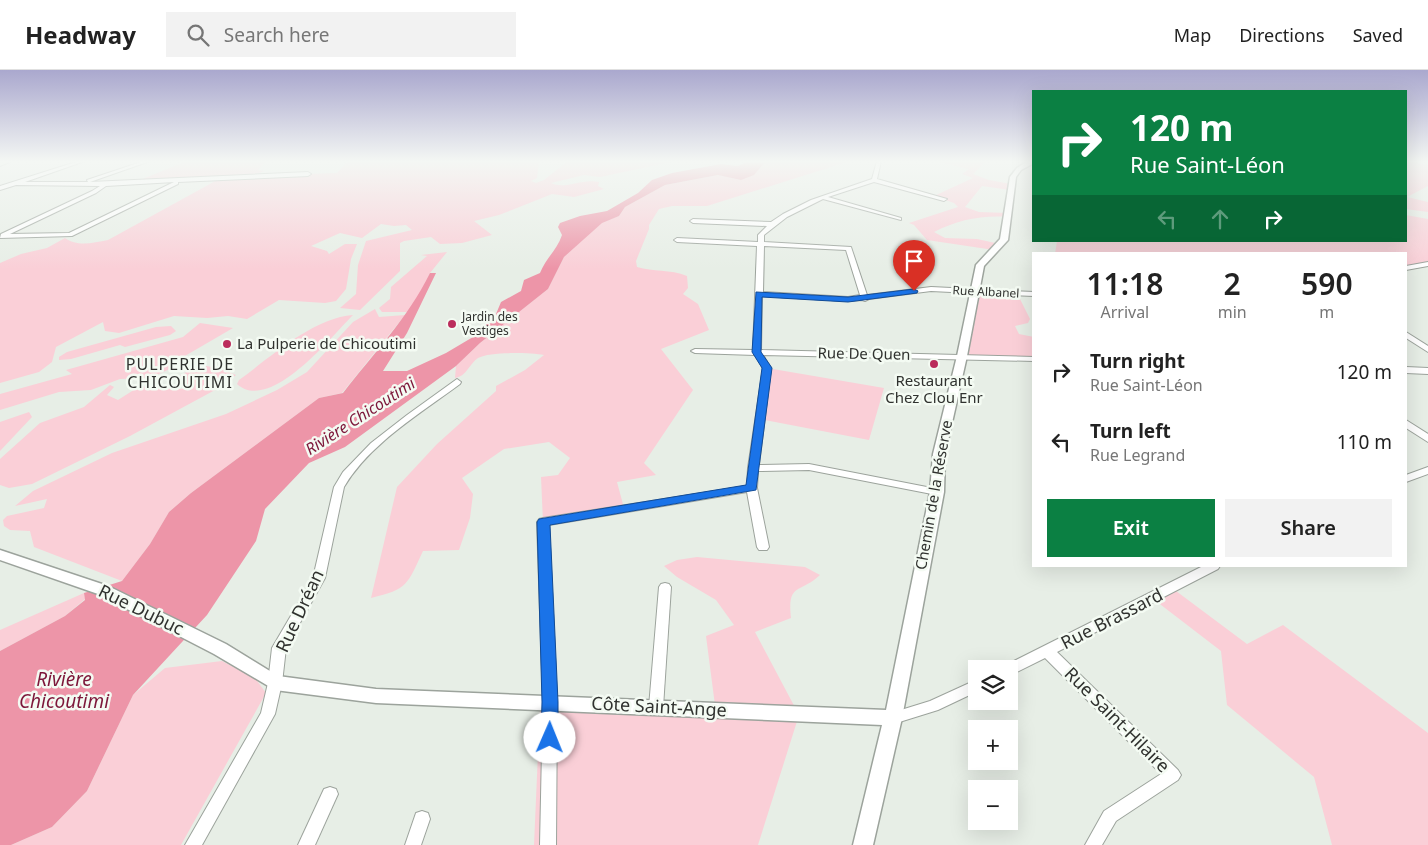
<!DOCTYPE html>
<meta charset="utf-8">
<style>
:root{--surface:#fff;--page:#f2f2f2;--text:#222;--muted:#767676;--line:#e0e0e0;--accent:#0b8043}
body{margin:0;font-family:"Noto Sans",sans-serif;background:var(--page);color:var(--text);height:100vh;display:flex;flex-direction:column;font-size:19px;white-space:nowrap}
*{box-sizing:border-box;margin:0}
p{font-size:16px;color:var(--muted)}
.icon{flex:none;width:28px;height:28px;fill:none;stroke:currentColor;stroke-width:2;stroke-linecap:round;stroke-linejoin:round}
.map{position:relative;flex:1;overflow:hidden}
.panel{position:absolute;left:1032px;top:182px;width:375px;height:315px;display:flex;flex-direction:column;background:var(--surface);border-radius:0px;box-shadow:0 5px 20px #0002}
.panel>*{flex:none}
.top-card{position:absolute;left:1032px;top:20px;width:375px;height:152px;border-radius:0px;box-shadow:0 5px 20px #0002;background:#0b8043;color:#fff;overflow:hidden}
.controls{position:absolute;left:968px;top:590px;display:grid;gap:10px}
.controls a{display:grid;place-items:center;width:50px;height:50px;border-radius:0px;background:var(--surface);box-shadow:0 5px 20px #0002;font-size:25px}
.pin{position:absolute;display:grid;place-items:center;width:42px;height:42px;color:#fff;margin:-51px -21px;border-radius:50% 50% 50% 0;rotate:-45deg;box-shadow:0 0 5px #0007}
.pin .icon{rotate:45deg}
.me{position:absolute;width:55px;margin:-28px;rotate:1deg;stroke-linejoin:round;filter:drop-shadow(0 0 4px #0008)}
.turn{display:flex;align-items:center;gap:18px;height:105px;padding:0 15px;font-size:22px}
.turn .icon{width:65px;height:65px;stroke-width:2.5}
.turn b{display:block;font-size:35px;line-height:42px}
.lanes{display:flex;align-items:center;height:48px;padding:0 15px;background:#0003;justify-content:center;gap:25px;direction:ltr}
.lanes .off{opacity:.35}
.eta{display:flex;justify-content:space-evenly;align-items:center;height:85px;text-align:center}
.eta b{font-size:30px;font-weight:600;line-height:35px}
.button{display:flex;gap:10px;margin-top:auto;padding:10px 15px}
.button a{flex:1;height:58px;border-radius:0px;background:var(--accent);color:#fff;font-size:20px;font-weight:600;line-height:58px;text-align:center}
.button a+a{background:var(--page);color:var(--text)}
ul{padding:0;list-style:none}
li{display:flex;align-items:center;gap:15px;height:70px;padding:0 15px}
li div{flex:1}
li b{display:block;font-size:19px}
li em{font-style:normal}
header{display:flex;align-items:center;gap:30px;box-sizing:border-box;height:70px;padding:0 25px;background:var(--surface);border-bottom:1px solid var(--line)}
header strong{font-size:24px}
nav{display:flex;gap:28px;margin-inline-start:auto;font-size:18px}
.search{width:350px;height:45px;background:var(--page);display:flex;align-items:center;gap:12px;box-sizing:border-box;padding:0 18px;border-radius:0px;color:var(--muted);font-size:19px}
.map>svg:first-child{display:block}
.green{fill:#facfd7}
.water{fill:#ed95a8}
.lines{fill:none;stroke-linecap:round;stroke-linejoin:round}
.minor-casing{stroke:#9ca39c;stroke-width:2}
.tertiary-casing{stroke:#9ca39c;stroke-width:3}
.secondary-casing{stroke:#9ca39c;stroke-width:2}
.minor{fill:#fff;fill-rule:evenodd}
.tertiary{fill:#fff;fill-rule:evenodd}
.secondary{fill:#e0f6de;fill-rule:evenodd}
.route{fill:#1a73e8;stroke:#114b97}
.poi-dot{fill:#bb2d5c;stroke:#f4fbf3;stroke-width:2}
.labels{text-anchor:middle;stroke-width:5;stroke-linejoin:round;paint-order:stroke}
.far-street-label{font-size:12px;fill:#30322f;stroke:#f4fbf3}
.far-poi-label{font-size:12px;fill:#30322f;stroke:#f4fbf3;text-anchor:start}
.poi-label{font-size:15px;fill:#30322f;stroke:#f4fbf3;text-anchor:start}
.street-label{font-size:15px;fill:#30322f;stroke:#f4fbf3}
.neighbourhood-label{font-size:16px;letter-spacing:1px;fill:#30322f;stroke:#f4fbf3}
.water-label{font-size:16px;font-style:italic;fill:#7d173a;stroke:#f4fbf3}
.near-street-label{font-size:18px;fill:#30322f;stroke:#f4fbf3}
.near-water-label{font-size:19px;font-style:italic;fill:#7d173a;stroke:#f4fbf3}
</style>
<header>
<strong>Headway</strong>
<div class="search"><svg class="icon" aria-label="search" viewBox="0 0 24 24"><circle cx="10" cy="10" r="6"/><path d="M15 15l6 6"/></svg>Search here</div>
<nav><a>Map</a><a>Directions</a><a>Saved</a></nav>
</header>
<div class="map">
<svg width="1428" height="775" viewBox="0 0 1428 775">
<rect width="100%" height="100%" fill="#e7eee6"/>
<g class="green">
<path d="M 171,91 L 266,91 L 258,100 L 265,101 L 249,106 L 337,103 L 348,91 L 539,91 L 537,108 L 531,111 L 536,113 L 544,110 L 568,91 L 704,91 L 671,92 L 600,107 L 584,105 L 551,113 C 565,120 582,108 599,112 L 598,116 L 604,119 L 574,127 L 552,124 L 499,145 L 474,151 L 492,165 L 462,173 L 440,174 L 431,167 L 404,171 L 400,173 L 400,201 L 360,240 L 340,238 L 356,224 L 358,195 L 366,171 L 412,160 L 406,155 L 394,156 L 381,154 L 362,168 L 340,163 L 311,176 L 327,181 L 329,184 L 345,174 L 357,174 L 351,189 L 346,219 L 336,231 L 325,233 L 279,230 L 247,249 L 228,246 L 207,248 L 174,246 L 119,263 L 105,261 L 103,252 L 56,277 L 52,292 L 39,302 L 0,313 L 0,193 L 21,184 L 47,178 L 65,168 C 77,177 93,173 108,170 L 219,109 L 138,111 L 184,92 Z"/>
<path d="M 766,91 L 850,91 L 707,136 L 672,136 L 659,139 L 649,155 L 649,159 L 636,191 L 637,197 C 653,202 670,199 687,206 L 688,218 L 683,224 L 698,234 L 709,260 L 661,279 L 693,320 L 644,393 L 656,405 L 617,412 L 624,438 L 543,452 L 541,407 L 558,405 L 570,388 L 549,372 L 504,379 L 462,408 L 473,424 L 470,448 L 459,480 L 423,481 C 407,515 408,519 371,528 L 397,417 L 437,374 L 496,321 L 496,316 L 525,300 L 544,285 C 531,283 490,281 478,288 C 469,294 467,306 455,308 L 456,296 L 480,273 L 548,219 L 564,187 L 602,152 L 619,146 L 625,137 L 665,115 L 719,105 L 741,110 Z"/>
<path d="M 934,91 L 986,91 L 973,104 L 989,110 L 1011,114 L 1010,120 L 982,116 L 965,137 L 979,142 L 1008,143 L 1008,147 C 981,145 958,150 934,162 L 945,168 L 977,169 L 1000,174 L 994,180 L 927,170 L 914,155 L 909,153 L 958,137 L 954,133 L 934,126 L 973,108 L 962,104 L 969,99 Z"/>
<polygon points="1406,91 1428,95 1428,116 1407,127 1428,132 1428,142 1406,139"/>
<polygon points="1406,145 1428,149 1428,196 1425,197 1406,200 1406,184 1055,184 1057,171 1406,171"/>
<polygon points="447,182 430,203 418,228 408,242 382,242 379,238 390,229 391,217 427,186 421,185"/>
<polygon points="976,222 1017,223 1030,249 1028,253 1015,256 1019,264 1034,267 1034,289 962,286"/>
<polygon points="375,239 379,247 405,245 342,323 319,328 191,423 169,442 150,474 122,511 34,477 30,461 10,460 4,456 3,450 7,446 44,438 47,429 15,436 33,421 112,383 226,344 277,320 307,302 353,252"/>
<path d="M 353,245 C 332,266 270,344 237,314 L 239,310 C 272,286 313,248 353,245 Z"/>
<polygon points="200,253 233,258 178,290 185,292 150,308 120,309 91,320 59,322 0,340 0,324 72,304 66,300 183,267"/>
<polygon points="171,256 176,261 170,265 125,277 120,275 71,289 59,290 59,287 67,282 156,257"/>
<polygon points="199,295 219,298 236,305 215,320 130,366 32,414 9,418 0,415 0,389 40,353 84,337 110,315 114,317 107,325 118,330 140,316 163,319 169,317 181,319 188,316 176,308"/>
<polygon points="767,298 884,318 869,370 760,349"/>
<polygon points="29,342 32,347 0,381 0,352"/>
<path d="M 697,487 L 805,497 L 820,505 C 800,524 787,512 791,548 L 755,562 L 799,645 L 758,775 L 534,775 L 540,637 L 716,643 L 706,566 L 734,555 L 716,530 L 677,507 L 664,496 L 677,490 Z"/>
<polygon points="1172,518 1247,574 1283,555 1428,663 1428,775 1332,775 1314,707 1227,635 1221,581 1152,528"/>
<polygon points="84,523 85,529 65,546 0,581 0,560"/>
<polygon points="222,591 255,608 266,623 181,775 11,775 52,757 87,721 133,625 165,598"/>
</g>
<path class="water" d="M 748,91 L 766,91 L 754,105 L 741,110 L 718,105 L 665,115 L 625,137 L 619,146 L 602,153 L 564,187 L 548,219 L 480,273 L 456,296 L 345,377 L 309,393 L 265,439 L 256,471 L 207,545 L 133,625 L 87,721 L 52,757 L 11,775 L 0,775 L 0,581 L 65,546 L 85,530 L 84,523 L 122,511 L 150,474 L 169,442 L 191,423 L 319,328 L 343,323 C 373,284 408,248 430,203 L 436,203 L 407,263 L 383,301 L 407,301 L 446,283 L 473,267 L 496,244 L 501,232 L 521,221 L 524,210 L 540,203 C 546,188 557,180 562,165 L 558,157 L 560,153 L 580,146 L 607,141 L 638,123 L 652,110 L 672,103 L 721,94 L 738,96 Z"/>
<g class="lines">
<defs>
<g id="minor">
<path d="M 79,91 L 85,91 L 25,112 L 88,112 L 87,110 L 144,91 L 150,91 L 90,112 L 308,102 L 311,104 L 308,106 L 178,112 L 178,114 L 72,166 L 0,168 L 1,164 L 92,121 L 100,116 L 16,115 L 0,120 L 0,116 ZM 174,112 L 69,163 L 10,164 L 96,123 L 106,116 Z"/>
<path d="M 877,91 L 881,91 L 877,109 L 947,129 L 944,131 L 874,112 L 828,127 L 901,148 L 901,150 L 823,129 L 787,147 L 764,165 L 764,172 L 851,177 L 867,225 L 931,217 L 1034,222 L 1034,226 L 931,221 L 869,229 L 865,231 L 862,230 L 848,231 L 762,226 L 761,280 L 1034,287 L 1034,291 L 763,285 L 771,298 L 759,395 L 809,394 L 937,419 L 941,420 L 942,422 L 941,424 L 937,425 L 809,400 L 758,401 L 757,418 L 769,477 L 767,480 L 759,480 L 757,477 L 747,422 L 549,455 L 557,632 L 556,775 L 540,775 L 543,632 L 537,452 L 539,449 L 543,448 L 747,416 L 748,398 L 763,298 L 755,285 L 695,283 L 691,281 L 695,279 L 753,280 L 757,176 L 677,172 L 674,170 L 677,168 L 758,172 L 758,165 L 767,156 L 693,153 L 690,151 L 693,149 L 771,152 L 783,144 L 811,130 L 872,109 ZM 764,176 L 846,180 L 860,225 L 848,227 L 763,222 Z"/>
<polygon points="1428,192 1428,196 1406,200 1406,196"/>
<polygon points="1406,262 1428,276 1428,282 1406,268"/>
<polygon points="1406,297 1428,298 1428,304 1406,303"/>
<path d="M 457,309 L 461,312 L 460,314 C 421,343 369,374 344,417 L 325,508 L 286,578 L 282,613 L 275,644 L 202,775 L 185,775 L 261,643 L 268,613 L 272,578 L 313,508 L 334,417 L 343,402 L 371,373 L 407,345 Z"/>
<polygon points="1406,350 1428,364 1428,372 1406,358"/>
<polygon points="1428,397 1428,404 1406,412 1406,405"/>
<polygon points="1203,496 1220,496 1218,499 1057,582 1178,700 1181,705 1178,710 1116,751 1102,775 1085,775 1104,741 1161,704 1045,588 1009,606 1009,599 1003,599 1004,596"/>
<polygon points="665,513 669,514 671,517 663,637 661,641 656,643 651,641 649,637 659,517 661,514"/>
<polygon points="976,610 976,622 938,640 893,654 888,652 886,648 888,644 930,631"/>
<polygon points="330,717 336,719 338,724 315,775 298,775 324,719"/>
<polygon points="422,741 428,743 430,749 421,775 405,775 416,743"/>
</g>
<polygon id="tertiary" points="1028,91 1034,91 1034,93 1021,100 1016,107 1008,170 984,196 967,286 945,384 944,422 902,648 873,775 853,775 882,655 376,633 275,620 214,584 98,524 0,490 0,480 108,516 226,574 278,606 376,619 886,640 930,422 933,384 957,286 976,195 1000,169 1010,107 1017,98"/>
<polygon id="secondary" points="3,91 12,91 0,96 0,92"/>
</defs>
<use href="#minor" class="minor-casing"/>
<use href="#tertiary" class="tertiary-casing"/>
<use href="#secondary" class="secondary-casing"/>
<use href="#minor" class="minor"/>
<use href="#tertiary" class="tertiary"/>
<use href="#secondary" class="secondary"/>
</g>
<linearGradient id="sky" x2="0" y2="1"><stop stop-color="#aaa8ce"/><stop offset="0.46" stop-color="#f4f7f4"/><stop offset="1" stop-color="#f4f7f4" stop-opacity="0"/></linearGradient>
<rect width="1428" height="199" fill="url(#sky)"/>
<polygon class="route" points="914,219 918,221 917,223 848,232 762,227 761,282 772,298 756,420 550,455 558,632 558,668 555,673 550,675 544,673 541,668 542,632 537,452 539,449 746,415 762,298 752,282 756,222 848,227"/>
<g class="poi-dot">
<circle cx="452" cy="254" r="5"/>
<circle cx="227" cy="274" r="5"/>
<circle cx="934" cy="294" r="5"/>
</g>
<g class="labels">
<g class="far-street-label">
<text transform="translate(986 222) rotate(3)" y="4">Rue Albanel</text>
</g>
<g class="far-poi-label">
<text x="462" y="251">Jardin des<tspan x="462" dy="14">Vestiges</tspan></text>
</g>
<g class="poi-label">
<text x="237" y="279">La Pulperie de Chicoutimi</text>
<text x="934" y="316" text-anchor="middle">Restaurant<tspan x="934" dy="17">Chez Clou Enr</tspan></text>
</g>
<g class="street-label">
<text transform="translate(864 284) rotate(1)" y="5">Rue De Quen</text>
<text transform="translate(934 425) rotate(-80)" y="5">Chemin de la Réserve</text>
</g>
<g class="neighbourhood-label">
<text x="180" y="300">PULPERIE DE<tspan x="180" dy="18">CHICOUTIMI</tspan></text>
</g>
<g class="water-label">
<text transform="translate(360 346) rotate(-33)" y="6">Rivière Chicoutimi</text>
</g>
<g class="near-street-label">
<text transform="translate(141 540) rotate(26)" y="6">Rue Dubuc</text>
<text transform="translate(300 541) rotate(-65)" y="6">Rue Dréan</text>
<text transform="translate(1112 549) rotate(-27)" y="6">Rue Brassard</text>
<text transform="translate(659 637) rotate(3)" y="6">Côte Saint-Ange</text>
<text transform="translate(1117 650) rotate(45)" y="6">Rue Saint-Hilaire</text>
</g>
<g class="near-water-label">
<text x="64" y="616">Rivière<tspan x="64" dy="22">Chicoutimi</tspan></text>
</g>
</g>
</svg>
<div class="controls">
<a><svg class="icon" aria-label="layers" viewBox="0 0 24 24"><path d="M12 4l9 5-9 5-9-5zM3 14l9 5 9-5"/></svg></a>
<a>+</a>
<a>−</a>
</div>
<div class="pin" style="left:914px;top:221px;background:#d93025"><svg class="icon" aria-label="arrive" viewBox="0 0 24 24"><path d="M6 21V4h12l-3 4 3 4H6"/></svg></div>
<svg class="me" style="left:550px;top:668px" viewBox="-20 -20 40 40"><circle r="19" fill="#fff"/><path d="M0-13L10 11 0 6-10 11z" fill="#1a73e8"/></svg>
<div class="top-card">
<div class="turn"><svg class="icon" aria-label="right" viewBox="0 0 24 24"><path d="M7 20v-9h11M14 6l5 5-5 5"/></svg><div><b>120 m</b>Rue Saint-Léon</div></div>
<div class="lanes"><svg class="icon off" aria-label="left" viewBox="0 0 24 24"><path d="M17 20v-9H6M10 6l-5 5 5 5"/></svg><svg class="icon off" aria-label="ahead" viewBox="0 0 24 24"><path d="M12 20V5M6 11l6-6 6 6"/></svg><svg class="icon" aria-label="right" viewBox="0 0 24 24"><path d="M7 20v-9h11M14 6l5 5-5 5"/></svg></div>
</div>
<section class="panel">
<div class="eta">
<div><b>11:18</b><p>Arrival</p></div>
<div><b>2</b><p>min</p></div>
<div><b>590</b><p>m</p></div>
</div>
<ul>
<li><svg class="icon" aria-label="right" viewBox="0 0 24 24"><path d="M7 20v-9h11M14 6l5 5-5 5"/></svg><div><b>Turn right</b><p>Rue Saint-Léon</p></div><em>120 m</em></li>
<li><svg class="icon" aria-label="left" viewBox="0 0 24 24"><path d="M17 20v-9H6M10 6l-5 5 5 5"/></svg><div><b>Turn left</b><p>Rue Legrand</p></div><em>110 m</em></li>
</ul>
<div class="button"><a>Exit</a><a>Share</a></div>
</section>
</div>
